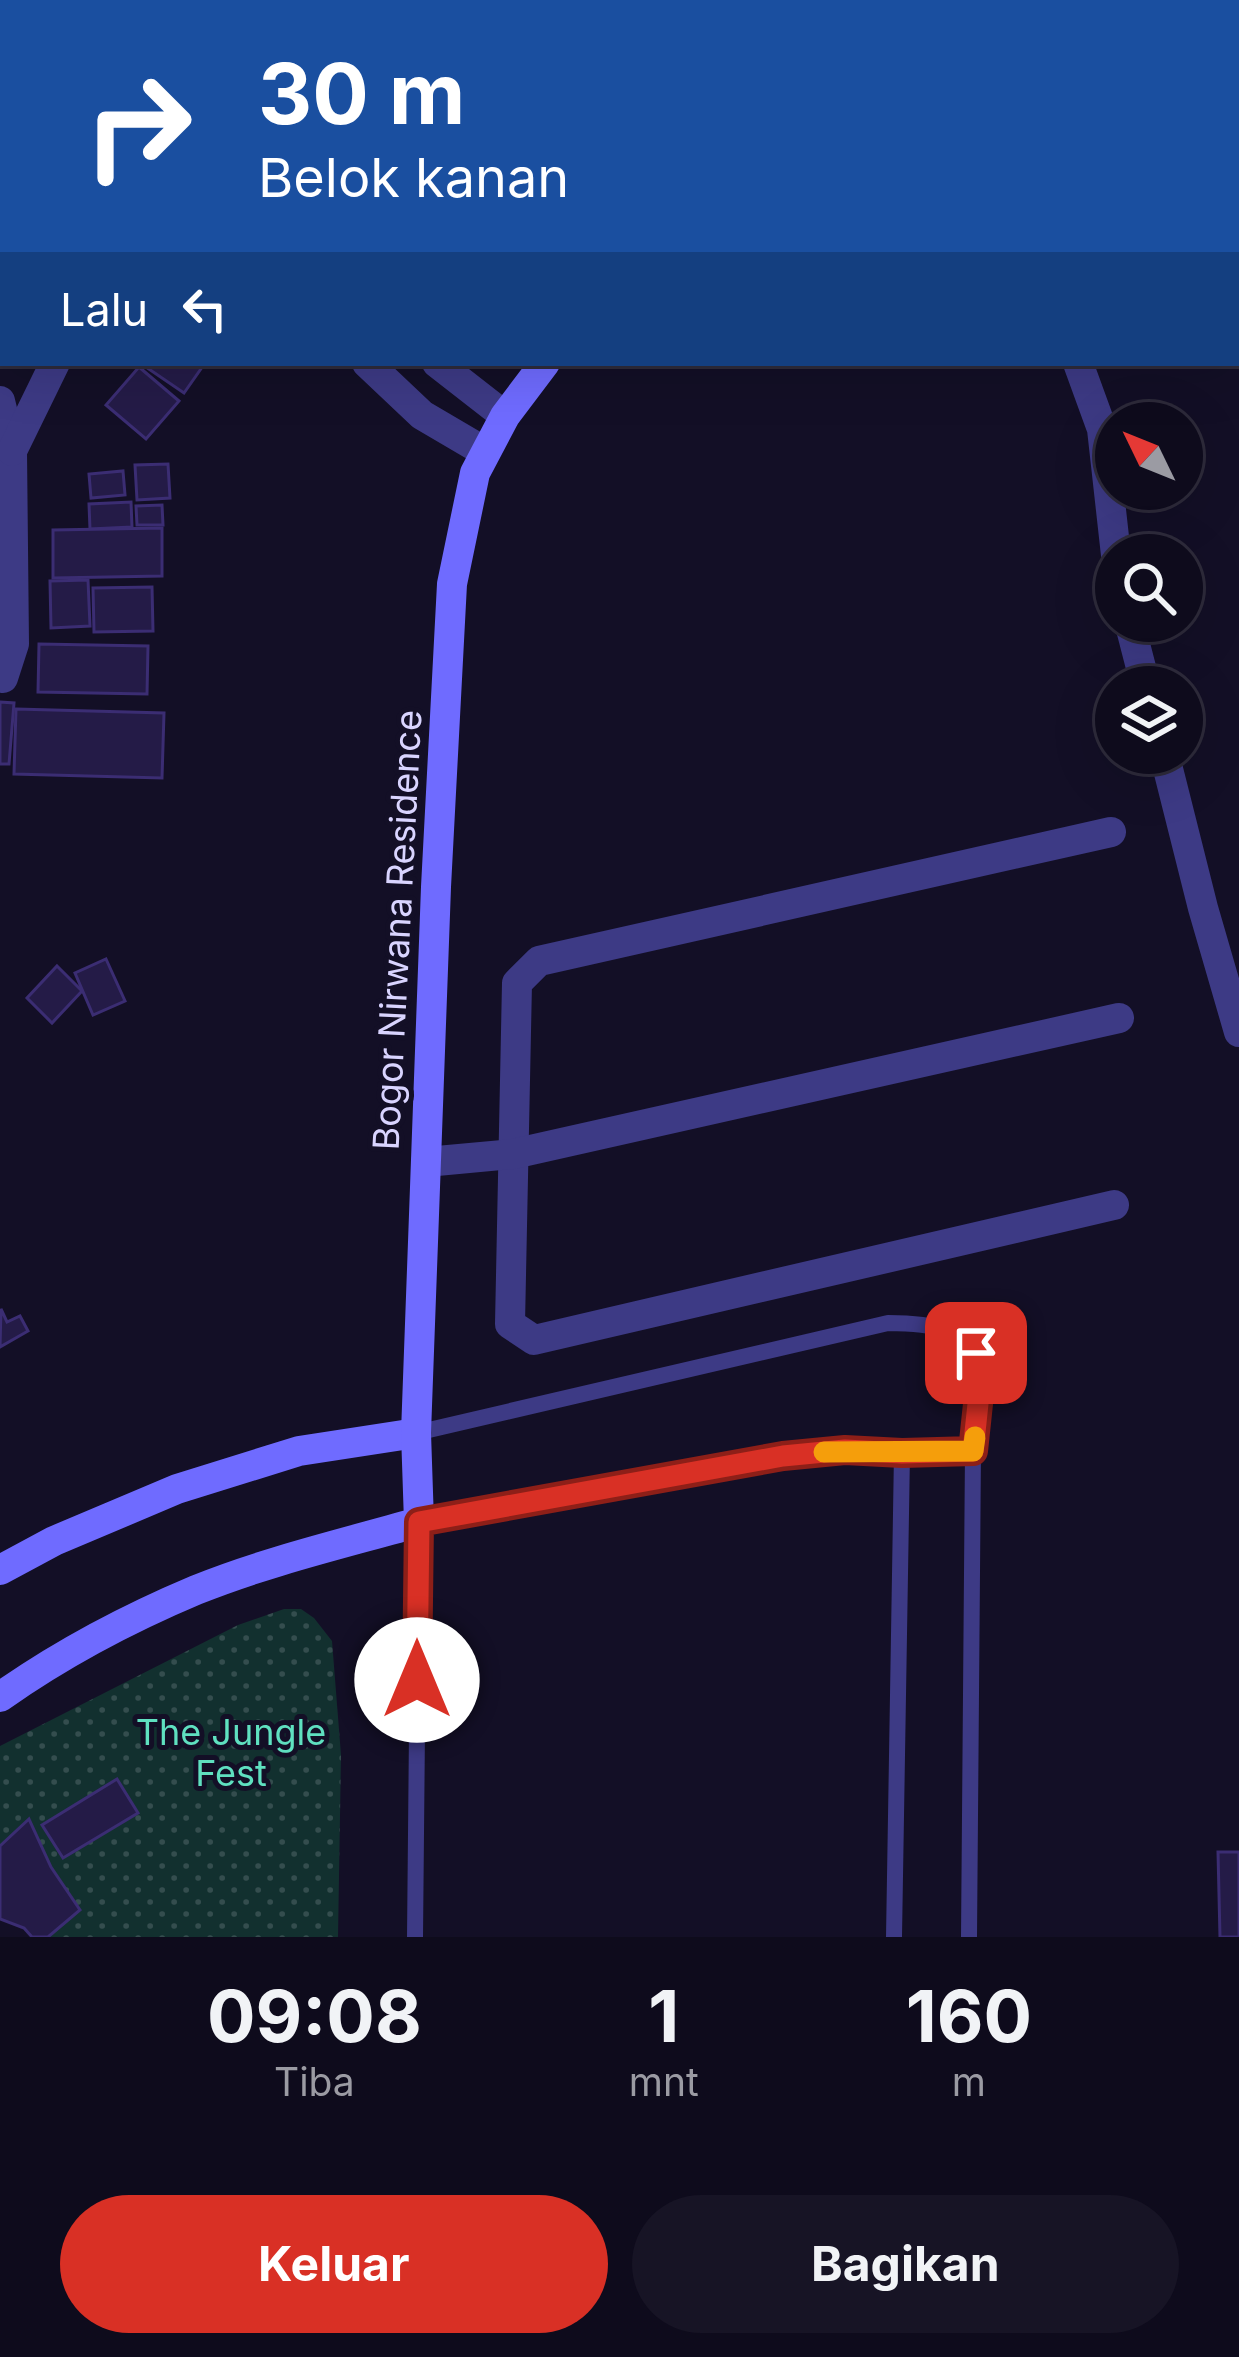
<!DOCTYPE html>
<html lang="id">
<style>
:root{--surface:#0e0b1c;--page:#171425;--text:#f1f3f6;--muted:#9b9ba3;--line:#2e2b3b;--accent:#d93025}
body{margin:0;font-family:Inter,sans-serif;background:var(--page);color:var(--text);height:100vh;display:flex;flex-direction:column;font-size:45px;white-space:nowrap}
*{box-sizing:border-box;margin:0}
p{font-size:39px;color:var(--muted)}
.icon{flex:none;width:66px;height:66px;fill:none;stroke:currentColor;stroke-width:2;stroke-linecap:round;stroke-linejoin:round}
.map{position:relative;height:1937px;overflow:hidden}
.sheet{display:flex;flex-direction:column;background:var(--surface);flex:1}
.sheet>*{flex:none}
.banner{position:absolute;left:0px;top:0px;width:1239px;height:366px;box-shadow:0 12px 48px #0002,0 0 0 3px var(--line);background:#1a4fa0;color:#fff;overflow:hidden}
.needle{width:78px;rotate:313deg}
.buttons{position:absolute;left:1095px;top:402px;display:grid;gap:24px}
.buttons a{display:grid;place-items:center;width:108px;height:108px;border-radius:50%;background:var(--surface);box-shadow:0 12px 48px #0002,0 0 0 3px var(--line);font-size:60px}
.pin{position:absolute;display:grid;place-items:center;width:102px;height:102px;color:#fff;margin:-51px;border-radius:24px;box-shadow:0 6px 18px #0006}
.me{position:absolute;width:132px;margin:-66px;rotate:0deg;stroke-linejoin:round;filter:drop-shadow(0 0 9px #0008)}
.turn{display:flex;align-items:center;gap:42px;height:252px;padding:0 60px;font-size:54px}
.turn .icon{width:156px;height:156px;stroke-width:2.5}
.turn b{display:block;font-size:84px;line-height:102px}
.then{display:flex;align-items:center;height:114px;padding:0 60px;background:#0003;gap:24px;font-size:45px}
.eta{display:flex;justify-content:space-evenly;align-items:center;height:204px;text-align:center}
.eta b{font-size:72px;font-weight:700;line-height:84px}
.action{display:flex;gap:24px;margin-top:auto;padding:24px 60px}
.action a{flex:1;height:138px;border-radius:72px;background:var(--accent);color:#fff;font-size:48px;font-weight:700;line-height:138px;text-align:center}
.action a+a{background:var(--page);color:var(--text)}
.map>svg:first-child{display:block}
.park{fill:url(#park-dots);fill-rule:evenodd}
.building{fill:#241b47;stroke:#3b2d73;stroke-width:3}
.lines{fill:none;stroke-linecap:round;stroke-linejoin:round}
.lane{stroke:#3d3a85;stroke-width:16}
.street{stroke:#3d3a85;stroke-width:30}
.secondary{stroke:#6f6bff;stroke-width:30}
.route-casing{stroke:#8d1f18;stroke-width:30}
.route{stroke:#d93025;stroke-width:21}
.slow{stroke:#f59e0b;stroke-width:21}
.labels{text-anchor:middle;stroke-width:10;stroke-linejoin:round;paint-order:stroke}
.street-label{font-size:36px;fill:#d9d4ff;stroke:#130f26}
.park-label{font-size:36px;fill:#5fe0c0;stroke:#130f26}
</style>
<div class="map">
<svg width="1239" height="1937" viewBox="0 0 1239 1937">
<defs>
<pattern id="park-dots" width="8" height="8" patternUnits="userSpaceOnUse" patternTransform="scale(3)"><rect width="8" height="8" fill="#12302f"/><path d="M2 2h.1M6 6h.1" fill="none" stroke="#344d4e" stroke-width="1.8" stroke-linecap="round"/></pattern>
</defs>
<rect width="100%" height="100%" fill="#130f26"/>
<path class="park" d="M 284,1609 L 301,1609 L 314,1618 L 332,1641 L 341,1755 L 338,1937 L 48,1937 L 79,1910 L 51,1867 L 30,1820 L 0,1846 L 0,1746 L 238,1625 ZM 118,1780 L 137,1813 L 62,1857 L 43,1824 Z"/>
<g class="building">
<polygon points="140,363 205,363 184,393"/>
<polygon points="139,367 179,401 146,439 106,405"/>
<polygon points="168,464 170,498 137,500 135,465"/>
<polygon points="123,471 125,495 91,498 89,474"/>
<polygon points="131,502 132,527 90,529 89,504"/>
<polygon points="162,505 163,525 137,525 136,506"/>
<polygon points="162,528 162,576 53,578 53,530"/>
<polygon points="88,580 90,626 51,628 50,581"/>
<polygon points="152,587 153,631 94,632 93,588"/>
<polygon points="39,644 148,646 147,694 38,692"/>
<polygon points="0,702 14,703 9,764 0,764"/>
<polygon points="16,709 164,713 162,778 14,774"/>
<polygon points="106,959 125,1001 93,1015 75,973"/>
<polygon points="57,966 82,991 52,1023 27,998"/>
<polygon points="1,1309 7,1322 20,1316 28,1331 0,1347"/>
<polygon points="117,1779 138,1813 63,1858 42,1825"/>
<polygon points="29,1819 51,1867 80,1910 48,1937 32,1937 24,1928 0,1919 0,1846"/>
<polygon points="1218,1852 1239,1852 1239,1937 1220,1937"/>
</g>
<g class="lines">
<g class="lane">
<path d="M 416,1433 L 888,1323 C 995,1323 986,1365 973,1451"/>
<polyline points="415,1937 419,1522 783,1456 845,1450 902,1453 973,1451 969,1937"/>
<polyline points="894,1937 902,1453"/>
</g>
<g class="street">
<polyline points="176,0 176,3"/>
<polyline points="931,0 932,3"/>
<polyline points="0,37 3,36"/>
<polyline points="0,100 3,100"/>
<polyline points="367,363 422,415 485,452"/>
<polyline points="437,363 505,416"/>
<polyline points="1078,363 1102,429 1116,555"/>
<polyline points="0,401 12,451 14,644 3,678"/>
<polyline points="12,451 55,363"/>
<polyline points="1129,621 1146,687"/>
<polyline points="1164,753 1203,908 1239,1032"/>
<polyline points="1111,832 539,961 517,983 510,1324 534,1340 1114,1205"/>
<polyline points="426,1162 513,1154 1119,1018"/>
</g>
<g class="secondary">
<polyline points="1160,0 1161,3"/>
<polyline points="1225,3 1225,0"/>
<polyline points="0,1570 54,1541 177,1489 299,1451 416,1433"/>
<path d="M 0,1697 C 61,1654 127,1619 196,1590 C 268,1561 345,1543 419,1522 L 416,1433 L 436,887 L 452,584 L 475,473 L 505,416 L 545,363"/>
</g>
</g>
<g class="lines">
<defs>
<polyline id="route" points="417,1680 419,1522 783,1456 845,1450 902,1453 973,1451 982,1366 976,1353"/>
</defs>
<use href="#route" class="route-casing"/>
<use href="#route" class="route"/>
<polyline class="slow" points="824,1452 973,1451 975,1437"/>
</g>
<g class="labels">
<g class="street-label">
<text transform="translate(397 930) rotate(-87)" y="13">Bogor Nirwana Residence</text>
</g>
<g class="park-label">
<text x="231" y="1745">The Jungle<tspan x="231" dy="41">Fest</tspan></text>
</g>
</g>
</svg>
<div class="buttons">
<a><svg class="needle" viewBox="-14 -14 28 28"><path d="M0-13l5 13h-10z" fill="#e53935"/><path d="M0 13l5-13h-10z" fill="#9b9ba3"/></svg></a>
<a><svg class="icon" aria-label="search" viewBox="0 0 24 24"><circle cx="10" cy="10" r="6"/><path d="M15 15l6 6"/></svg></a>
<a><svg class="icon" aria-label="layers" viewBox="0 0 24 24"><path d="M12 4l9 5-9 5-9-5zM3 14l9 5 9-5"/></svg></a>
</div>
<div class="pin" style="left:976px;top:1353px;background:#d93025"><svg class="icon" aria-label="arrive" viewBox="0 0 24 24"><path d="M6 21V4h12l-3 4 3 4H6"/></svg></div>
<svg class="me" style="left:417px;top:1680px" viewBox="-20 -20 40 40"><circle r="19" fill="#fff"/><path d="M0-13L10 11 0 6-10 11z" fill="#d93025"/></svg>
<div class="banner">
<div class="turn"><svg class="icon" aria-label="right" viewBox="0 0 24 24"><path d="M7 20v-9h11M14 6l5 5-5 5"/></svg><div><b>30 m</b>Belok kanan</div></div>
<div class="then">Lalu<svg class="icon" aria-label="left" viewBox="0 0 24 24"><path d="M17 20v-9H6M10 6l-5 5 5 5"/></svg></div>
</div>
</div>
<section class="sheet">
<div class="eta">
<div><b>09:08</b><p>Tiba</p></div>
<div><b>1</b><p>mnt</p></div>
<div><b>160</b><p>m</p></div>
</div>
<div class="action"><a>Keluar</a><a>Bagikan</a></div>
</section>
